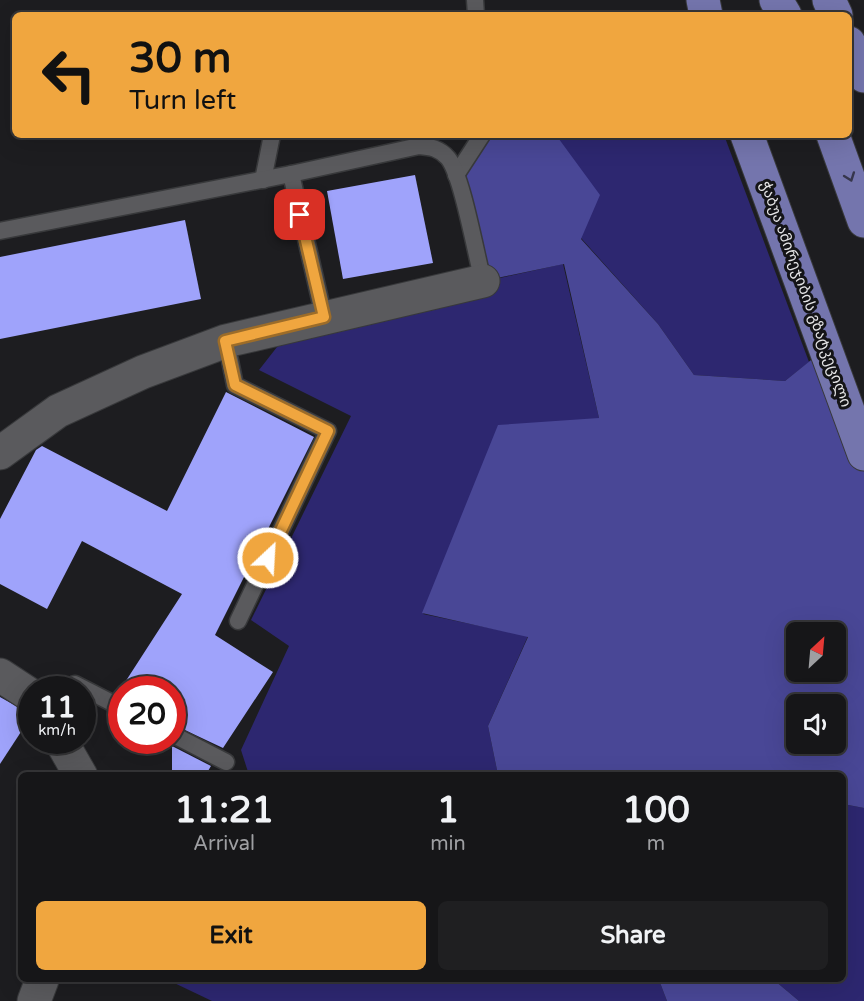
<!DOCTYPE html>
<meta charset="utf-8">
<style>
:root{--surface:#161618;--page:#1f1f21;--text:#f1f3f6;--muted:#9e9fa2;--line:#353537;--accent:#f0a63f}
body{margin:0;font-family:"Varela Round","Noto Sans Georgian",sans-serif;background:var(--page);color:var(--text);height:100vh;display:flex;flex-direction:column;font-size:22px;white-space:nowrap}
*{box-sizing:border-box;margin:0}
p{font-size:20px;color:var(--muted)}
.icon{flex:none;width:33px;height:33px;fill:none;stroke:currentColor;stroke-width:2;stroke-linecap:round;stroke-linejoin:round}
.map{position:relative;flex:1;overflow:hidden}
.drawer{position:absolute;left:18px;top:772px;width:828px;height:210px;display:flex;flex-direction:column;background:var(--surface);border-radius:9px;box-shadow:0 6px 24px #0002,0 0 0 2px var(--line)}
.drawer>*{flex:none}
.top-card{position:absolute;left:12px;top:12px;width:840px;height:126px;border-radius:9px;box-shadow:0 6px 24px #0002,0 0 0 2px var(--line);background:#f0a63f;color:#111;overflow:hidden}
.needle{width:39px;rotate:26deg}
.buttons{position:absolute;left:786px;top:622px;display:grid;gap:12px}
.buttons a{display:grid;place-items:center;width:60px;height:60px;border-radius:9px;background:var(--surface);box-shadow:0 6px 24px #0002,0 0 0 2px var(--line);font-size:30px}
.speed{position:absolute;left:18px;top:676px;display:flex;gap:12px;font-size:30px;font-weight:700;text-align:center}
.speed>*{display:grid;place-content:center;width:78px;height:78px;border-radius:50%;background:var(--surface);box-shadow:0 6px 24px #0002,0 0 0 2px var(--line);line-height:1}
.speed small{font-size:15px;font-weight:400}
.speed .limit{border:9px solid #d22;background:#fff;color:#111}
.pin{position:absolute;display:grid;place-items:center;width:51px;height:51px;color:#fff;margin:-26px;border-radius:12px;box-shadow:0 3px 9px #0006}
.me{position:absolute;width:66px;margin:-33px;rotate:25deg;stroke-linejoin:round;filter:drop-shadow(0 0 4px #0008)}
.turn{display:flex;align-items:center;gap:21px;height:126px;padding:0 18px;font-size:27px}
.turn .icon{width:78px;height:78px;stroke-width:2.5}
.turn b{display:block;font-size:42px;line-height:51px}
.eta{display:flex;justify-content:space-evenly;align-items:center;height:102px;text-align:center}
.eta b{font-size:36px;font-weight:800;line-height:42px}
.primary-button{display:flex;gap:12px;margin-top:auto;padding:12px 18px}
.primary-button a{flex:1;height:69px;border-radius:9px;background:var(--accent);color:#111;font-size:24px;font-weight:800;line-height:69px;text-align:center}
.primary-button a+a{background:var(--page);color:var(--text)}
.map>svg:first-child{display:block}
.green{fill:#2d2770}
.forest{fill:#494796;fill-rule:evenodd}
.building{fill:#9fa3fb}
.lines{fill:none;stroke-linecap:round;stroke-linejoin:round}
.service-casing{stroke:#38393b;stroke-width:19}
.minor-casing{stroke:#38393b;stroke-width:35}
.primary-casing{stroke:#38393b;stroke-width:35}
.service{stroke:#5a5a5d;stroke-width:16}
.minor{stroke:#5a5a5d;stroke-width:33}
.primary{stroke:#7475ad;stroke-width:33}
.oneway{stroke:#36364c}
.route-casing{stroke:#9c6c29;stroke-width:15}
.route{stroke:#f0a63f;stroke-width:10}
.labels{text-anchor:middle;stroke-width:6;stroke-linejoin:round;paint-order:stroke}
.street-label{font-size:15px;fill:#e5e5e7;stroke:#141417}
</style>
<div class="map">
<svg width="864" height="1001" viewBox="0 0 864 1001">
<rect width="100%" height="100%" fill="#1d1d20"/>
<g class="green">
<polygon points="556,135 724,135 809,362 785,381 694,375 658,324 581,238"/>
<polygon points="563,264 599,418 423,614 528,636 488,726 498,775 249,775 241,750 289,646 251,620 351,416 259,370 295,324"/>
<polygon points="843,804 864,808 864,1001 799,1001 774,980 843,980"/>
<polygon points="168,980 659,980 667,1001 212,1001"/>
</g>
<g class="forest">
<path d="M 482,135 L 556,135 L 600,195 L 581,239 L 658,324 L 694,375 L 785,381 L 826,348 L 864,454 L 864,808 L 843,804 L 843,776 L 498,775 L 488,726 L 528,637 L 422,613 L 498,425 L 599,418 L 564,264 L 483,281 L 456,175 ZM 796,633 L 836,633 L 836,672 L 796,672 ZM 796,705 L 836,705 L 836,744 L 796,744 Z"/>
<polygon points="659,980 774,980 799,1001 667,1001"/>
</g>
<g class="building">
<polygon points="415,175 433,263 343,279 327,191"/>
<polygon points="185,220 201,299 0,339 0,257"/>
<polygon points="226,392 314,437 215,635 273,672 223,748 172,724 172,690 120,690 182,594 82,541 47,609 0,584 0,519 36,450 42,446 167,511"/>
<polygon points="0,697 32,715 0,764"/>
<polygon points="172,746 211,766 205,776 172,776"/>
</g>
<g class="lines">
<defs>
<g id="service">
<polyline points="475,0 476,15"/>
<polyline points="291,174 324,317"/>
<polyline points="456,175 482,135"/>
<polyline points="263,180 272,135"/>
<path d="M 0,231 L 291,174 L 419,146 C 431,147 439,148 448,158 C 462,175 476,255 483,281"/>
<polyline points="226,341 235,385 328,431 238,621"/>
<polyline points="62,690 75,684 122,708"/>
<polyline points="172,734 226,762"/>
</g>
<g id="minor">
<polyline points="0,453 58,411 143,372 226,341 483,281"/>
<polyline points="0,675 32,696"/>
<polyline points="61,741 81,776"/>
<polyline points="34,1001 42,980"/>
</g>
<g id="primary">
<polyline points="703,0 706,15"/>
<polyline points="776,0 785,15"/>
<polyline points="829,0 836,15"/>
<polyline points="849,43 864,76"/>
<polyline points="747,135 864,454"/>
<polyline points="833,135 864,221"/>
</g>
</defs>
<use href="#service" class="service-casing"/>
<use href="#minor" class="minor-casing"/>
<use href="#primary" class="primary-casing"/>
<use href="#service" class="service"/>
<use href="#minor" class="minor"/>
<use href="#primary" class="primary"/>
</g>
<defs><path id="oneway-chevron" d="M-2-3.5L2.5 0L-2 3.5" fill="none" stroke-width="1.6" stroke-linecap="round" stroke-linejoin="round" transform="scale(1.5)"/></defs>
<use class="oneway" href="#oneway-chevron" transform="translate(850 177) rotate(70)"/>
<g class="lines">
<defs>
<polyline id="route" points="268,558 328,431 235,385 225,341 324,317 300,215"/>
</defs>
<use href="#route" class="route-casing"/>
<use href="#route" class="route"/>
</g>
<g class="labels">
<g class="street-label">
<text transform="translate(806 294) rotate(70)" y="5">ჭაბუა ამირეჯიბის გზატკეცილი</text>
</g>
</g>
</svg>
<div class="buttons">
<a><svg class="needle" viewBox="-14 -14 28 28"><path d="M0-13l5 13h-10z" fill="#e53935"/><path d="M0 13l5-13h-10z" fill="#9e9fa2"/></svg></a>
<a><svg class="icon" aria-label="sound" viewBox="0 0 24 24"><path d="M4 9h4l5-4v14l-5-4H4zM17 9q2 3 0 6"/></svg></a>
</div>
<div class="speed"><div>11<small>km/h</small></div><div class="limit">20</div></div>
<div class="pin" style="left:300px;top:215px;background:#d93025"><svg class="icon" aria-label="arrive" viewBox="0 0 24 24"><path d="M6 21V4h12l-3 4 3 4H6"/></svg></div>
<svg class="me" style="left:268px;top:558px" viewBox="-20 -20 40 40"><circle r="17" fill="#f0a63f" stroke="#fff" stroke-width="3"/><path d="M0-11L8 9 0 5-8 9z" fill="#fff"/></svg>
<div class="top-card">
<div class="turn"><svg class="icon" aria-label="left" viewBox="0 0 24 24"><path d="M17 20v-9H6M10 6l-5 5 5 5"/></svg><div><b>30 m</b>Turn left</div></div>
</div>
<section class="drawer">
<div class="eta">
<div><b>11:21</b><p>Arrival</p></div>
<div><b>1</b><p>min</p></div>
<div><b>100</b><p>m</p></div>
</div>
<div class="primary-button"><a>Exit</a><a>Share</a></div>
</section>
</div>
